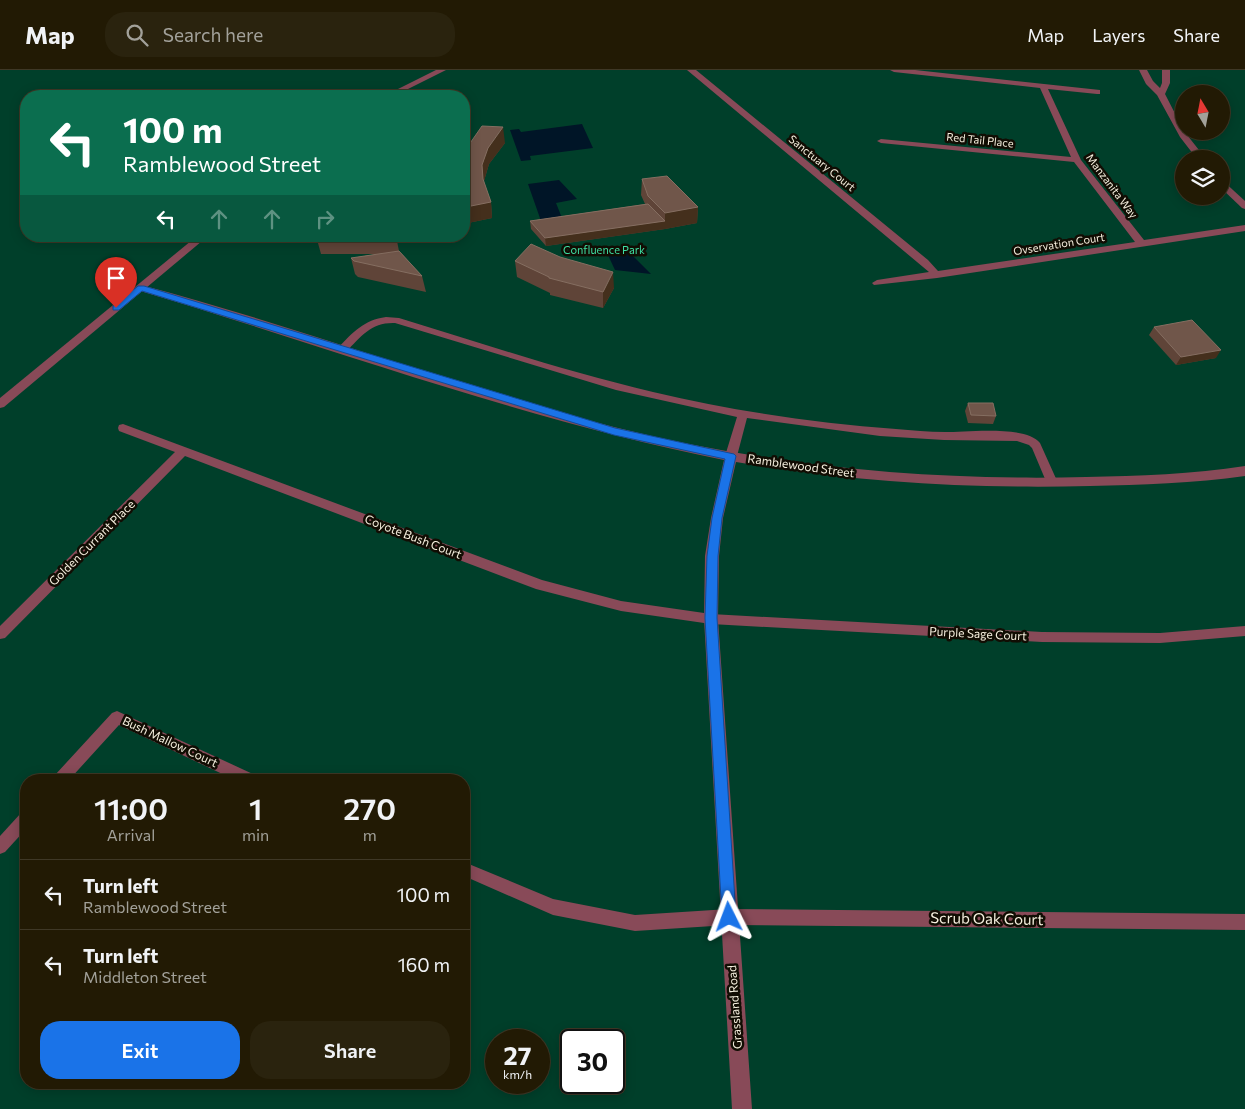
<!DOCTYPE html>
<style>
:root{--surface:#221a04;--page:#2a230e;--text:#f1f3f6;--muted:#a2a19a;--line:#3f3826;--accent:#1a73e8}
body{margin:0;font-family:Commissioner,sans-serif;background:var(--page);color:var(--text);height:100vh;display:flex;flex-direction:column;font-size:19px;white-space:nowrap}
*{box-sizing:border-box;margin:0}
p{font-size:16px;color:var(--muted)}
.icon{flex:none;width:28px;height:28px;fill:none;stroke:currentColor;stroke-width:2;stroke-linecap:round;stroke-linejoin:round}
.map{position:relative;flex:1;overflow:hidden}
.drawer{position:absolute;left:20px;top:704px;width:450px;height:315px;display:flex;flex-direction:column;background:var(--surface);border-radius:20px;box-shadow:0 2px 12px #0003,0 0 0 1px var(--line)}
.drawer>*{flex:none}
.guide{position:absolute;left:20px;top:20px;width:450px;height:152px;border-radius:20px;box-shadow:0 2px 12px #0003,0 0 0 1px var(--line);background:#0b6e4f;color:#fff;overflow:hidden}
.needle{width:32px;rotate:350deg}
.controls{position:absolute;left:1175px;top:15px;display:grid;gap:10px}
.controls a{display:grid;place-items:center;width:55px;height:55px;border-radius:50%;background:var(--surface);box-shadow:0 2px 12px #0003,0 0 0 1px var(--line);font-size:25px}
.speed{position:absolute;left:485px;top:959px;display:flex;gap:10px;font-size:25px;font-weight:700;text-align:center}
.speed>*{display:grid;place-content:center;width:65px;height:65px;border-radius:50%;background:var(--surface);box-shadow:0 2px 12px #0003,0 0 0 1px var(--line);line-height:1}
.speed small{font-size:12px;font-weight:400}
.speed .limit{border:2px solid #111;border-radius:8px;background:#fff;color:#111}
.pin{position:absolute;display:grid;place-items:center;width:42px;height:42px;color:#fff;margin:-51px -21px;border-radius:50% 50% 50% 0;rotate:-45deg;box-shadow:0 0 5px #0007}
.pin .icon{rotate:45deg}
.me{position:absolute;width:55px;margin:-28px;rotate:357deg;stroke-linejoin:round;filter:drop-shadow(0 0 4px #0008)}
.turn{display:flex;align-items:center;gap:18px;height:105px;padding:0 20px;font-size:22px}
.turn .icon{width:65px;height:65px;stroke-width:2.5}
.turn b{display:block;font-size:35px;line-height:42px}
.lanes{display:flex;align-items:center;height:48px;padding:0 20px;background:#0003;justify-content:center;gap:25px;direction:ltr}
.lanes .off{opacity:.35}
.eta{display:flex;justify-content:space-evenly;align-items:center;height:85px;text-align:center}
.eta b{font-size:30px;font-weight:600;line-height:35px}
.cta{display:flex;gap:10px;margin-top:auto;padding:10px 20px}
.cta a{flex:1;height:58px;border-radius:20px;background:var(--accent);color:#fff;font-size:20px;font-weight:600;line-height:58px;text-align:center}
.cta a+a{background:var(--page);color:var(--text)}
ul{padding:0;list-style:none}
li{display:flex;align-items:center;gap:15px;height:70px;padding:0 20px;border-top:1px solid var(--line)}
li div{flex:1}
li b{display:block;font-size:19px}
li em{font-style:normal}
header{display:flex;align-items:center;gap:30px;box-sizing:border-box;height:70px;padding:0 25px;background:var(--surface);border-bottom:1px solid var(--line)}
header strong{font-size:24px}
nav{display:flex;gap:28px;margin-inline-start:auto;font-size:18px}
.search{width:350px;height:45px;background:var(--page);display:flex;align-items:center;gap:12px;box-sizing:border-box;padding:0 18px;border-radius:20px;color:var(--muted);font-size:19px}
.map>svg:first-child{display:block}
.green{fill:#003f2a;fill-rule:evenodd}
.water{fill:#001527}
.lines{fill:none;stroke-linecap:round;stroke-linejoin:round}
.service{fill:#884a58;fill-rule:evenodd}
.minor{fill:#884a58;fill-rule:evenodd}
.tertiary{fill:#884a58;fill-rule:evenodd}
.wall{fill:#5f4438}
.shaded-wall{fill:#442f1c}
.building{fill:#70564a;stroke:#856e61}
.route{fill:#1a73e8;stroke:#114b97}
.labels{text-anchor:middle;stroke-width:5;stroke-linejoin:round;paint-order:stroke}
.far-street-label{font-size:11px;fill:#f6f0df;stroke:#110d03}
.far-park-label{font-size:11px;fill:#3fe0a4;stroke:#110d03}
.street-label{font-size:12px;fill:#f6f0df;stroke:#110d03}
.near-street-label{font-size:15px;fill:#f6f0df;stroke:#110d03}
</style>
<header>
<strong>Map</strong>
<div class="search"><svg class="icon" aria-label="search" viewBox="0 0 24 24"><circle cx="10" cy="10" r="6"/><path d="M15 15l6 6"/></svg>Search here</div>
<nav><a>Map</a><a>Layers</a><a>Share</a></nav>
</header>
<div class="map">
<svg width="1245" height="1039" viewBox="0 0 1245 1039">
<rect width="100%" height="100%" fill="#2d2206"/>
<path class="green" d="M 0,0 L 1245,0 L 1245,1039 L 0,1039 ZM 1184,24 L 1221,24 L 1221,61 L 1184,61 ZM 26,26 L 464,26 L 464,166 L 26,166 ZM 1184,89 L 1221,89 L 1221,126 L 1184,126 ZM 26,710 L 464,710 L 464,1012 L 26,1012 ZM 496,970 L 539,970 L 539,1012 L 496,1012 ZM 571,970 L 614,970 L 614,1012 L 571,1012 Z"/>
<g class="water">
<polygon points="582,54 593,78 530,86 531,90 521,91 510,60 519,59 521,62"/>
<polygon points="559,110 577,129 556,133 562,148 541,151 528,114"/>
<polygon points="626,179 651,204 615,200 607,183"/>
</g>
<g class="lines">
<g class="service">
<polygon points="687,0 696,0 928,190 938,201 1135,172 1074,92 881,73 877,71 881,69 1071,87 1040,18 894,2 890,0 915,0 1100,20 1100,24 1097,24 1048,19 1081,90 1144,170 1245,155 1245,161 937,208 874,215 872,213 877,210 929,202"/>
<path d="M 386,247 L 399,248 C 484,274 567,302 653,322 C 733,341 814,353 896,359 C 912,360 928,362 945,362 C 967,362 1026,355 1040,373 L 1058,413 L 1056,416 L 1048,416 L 1032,378 L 1029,375 L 1017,371 L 944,370 L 880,366 L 747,348 L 737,386 L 731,390 L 725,386 L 737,347 L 616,320 L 395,253 C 372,252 361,266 346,282 L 338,282 L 338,278 C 353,262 364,250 386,247 Z"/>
<polygon points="123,354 542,510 621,531 711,544 1042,562 1160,563 1245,556 1245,566 1160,573 1042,572 711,554 621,541 536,519 185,386 5,568 0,569 0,556 175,382 119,361 118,358 119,355"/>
<polygon points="117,641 255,705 257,710 235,710 119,655 69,710 53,710 55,705 112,643"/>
<polygon points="26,741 26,759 5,782 0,784 0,766 21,743"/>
<polygon points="464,792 553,829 635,845 729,839 1245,844 1245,860 729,855 635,861 553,845 464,806"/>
</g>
<g class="minor">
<polygon points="1139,0 1147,0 1153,11 1160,18 1162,13 1162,0 1170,0 1170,13 1165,24 1184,61 1206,89 1197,89 1180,67 1157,25 1146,14"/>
<polygon points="1221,109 1245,131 1245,139 1242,138 1221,118"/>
<path d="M 141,215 C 300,257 454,316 614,357 C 769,396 927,411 1086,407 C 1139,406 1193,404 1245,396 L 1245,406 C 1194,413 1142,415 1090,416 C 972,419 853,412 736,392 L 723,448 L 719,486 L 718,549 L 752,1039 L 732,1039 L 704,549 L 705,486 L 711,448 L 724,390 C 524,350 332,278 137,220 L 136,218 L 137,216 Z"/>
</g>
<g class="tertiary">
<polygon points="436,0 446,0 394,26 384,26"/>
<polygon points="197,166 208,166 4,337 0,338 0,328"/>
</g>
</g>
<g class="wall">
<polygon points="505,73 489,94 484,111 484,114 491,132 492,148 468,153 464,146 464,79"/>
<polygon points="642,109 698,137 697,153 665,159 546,176 531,159 530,151 645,134 641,125"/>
<polygon points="316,166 396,166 399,181 422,206 426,222 358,207 355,204 351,188 377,184 321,184"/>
<polygon points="515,191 614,218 603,238 550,225 550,223 517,207"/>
<polygon points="1154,257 1216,288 1176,295 1149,265"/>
<polygon points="968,333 996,346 993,354 968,353 965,341"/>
</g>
<g class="shaded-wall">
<polygon points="503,57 505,73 489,94 484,111 485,125 483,109 482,95 488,78"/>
<polygon points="491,132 492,148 468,153 466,137"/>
<polygon points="698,137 697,153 665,159 546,176 545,168 665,151 665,143"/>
<polygon points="613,202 614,218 603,238 603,222"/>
<polygon points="1221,280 1216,288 1176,295 1181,287"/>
</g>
<g class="building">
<polygon points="482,56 503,57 488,78 482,95 483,109 491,132 466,137 464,134 464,79 466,79"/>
<polygon points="667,106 698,137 665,143 648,126 642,109"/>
<polygon points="648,134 665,151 545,168 530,151"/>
<polygon points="531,174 560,187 613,202 603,222 549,208 549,207 515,191"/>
<polygon points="399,181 422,206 354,191 351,188"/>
<polygon points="1192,250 1221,280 1181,287 1154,257"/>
<polygon points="968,333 993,333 996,346 971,345"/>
</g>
<polygon class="route" points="138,216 144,216 615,358 734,384 736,386 722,448 718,486 717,548 736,847 734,852 729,854 724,852 722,847 705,548 707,486 712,448 725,389 614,365 142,221 119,240 113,240 113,236"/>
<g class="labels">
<g class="far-street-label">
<text transform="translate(980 70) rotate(6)" y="4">Red Tail Place</text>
<text transform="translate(822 93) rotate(39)" y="4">Sanctuary Court</text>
<text transform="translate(1112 116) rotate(53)" y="4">Manzanita Way</text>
<text transform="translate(1059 174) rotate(-9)" y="4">Ovservation Court</text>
</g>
<g class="far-park-label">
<text x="604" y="184">Confluence Park</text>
</g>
<g class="street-label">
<text transform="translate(801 396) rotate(8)" y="4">Ramblewood Street</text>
<text transform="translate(413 467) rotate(21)" y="4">Coyote Bush Court</text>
<text transform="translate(92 473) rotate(-45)" y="4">Golden Currant Place</text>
<text transform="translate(978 564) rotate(3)" y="4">Purple Sage Court</text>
<text transform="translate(170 672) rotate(25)" y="4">Bush Mallow Court</text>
<text transform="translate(735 937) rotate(-94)" y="4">Grassland Road</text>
</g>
<g class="near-street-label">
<text transform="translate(987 849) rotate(1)" y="5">Scrub Oak Court</text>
</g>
</g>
</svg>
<div class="controls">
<a><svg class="needle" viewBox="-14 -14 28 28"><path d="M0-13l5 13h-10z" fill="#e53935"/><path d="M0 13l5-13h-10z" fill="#a2a19a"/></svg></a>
<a><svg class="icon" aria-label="layers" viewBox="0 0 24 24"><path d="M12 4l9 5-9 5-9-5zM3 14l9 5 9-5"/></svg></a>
</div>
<div class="speed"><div>27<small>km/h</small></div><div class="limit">30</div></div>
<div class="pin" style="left:116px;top:238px;background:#d93025"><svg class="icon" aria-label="arrive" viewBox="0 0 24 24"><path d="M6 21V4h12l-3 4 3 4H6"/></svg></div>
<svg class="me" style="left:729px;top:847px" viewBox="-20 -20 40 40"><path d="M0-17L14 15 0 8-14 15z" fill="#1a73e8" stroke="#fff" stroke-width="4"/></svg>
<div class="guide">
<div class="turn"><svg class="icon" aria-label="left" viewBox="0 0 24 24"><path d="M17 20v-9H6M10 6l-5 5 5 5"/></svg><div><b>100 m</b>Ramblewood Street</div></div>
<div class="lanes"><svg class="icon" aria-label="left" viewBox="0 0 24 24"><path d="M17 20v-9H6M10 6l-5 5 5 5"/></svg><svg class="icon off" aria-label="ahead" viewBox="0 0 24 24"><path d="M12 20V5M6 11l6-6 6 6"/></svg><svg class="icon off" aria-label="ahead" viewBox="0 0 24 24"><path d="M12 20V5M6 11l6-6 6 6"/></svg><svg class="icon off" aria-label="right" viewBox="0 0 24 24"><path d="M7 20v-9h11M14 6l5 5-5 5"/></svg></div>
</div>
<section class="drawer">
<div class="eta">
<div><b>11:00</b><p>Arrival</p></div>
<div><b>1</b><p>min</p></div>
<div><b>270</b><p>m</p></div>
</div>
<ul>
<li><svg class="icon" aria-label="left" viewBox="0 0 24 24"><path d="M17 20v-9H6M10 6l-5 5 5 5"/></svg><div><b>Turn left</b><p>Ramblewood Street</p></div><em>100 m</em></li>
<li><svg class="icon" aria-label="left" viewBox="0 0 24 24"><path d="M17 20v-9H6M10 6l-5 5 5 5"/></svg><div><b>Turn left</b><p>Middleton Street</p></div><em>160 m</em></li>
</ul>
<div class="cta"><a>Exit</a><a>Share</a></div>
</section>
</div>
